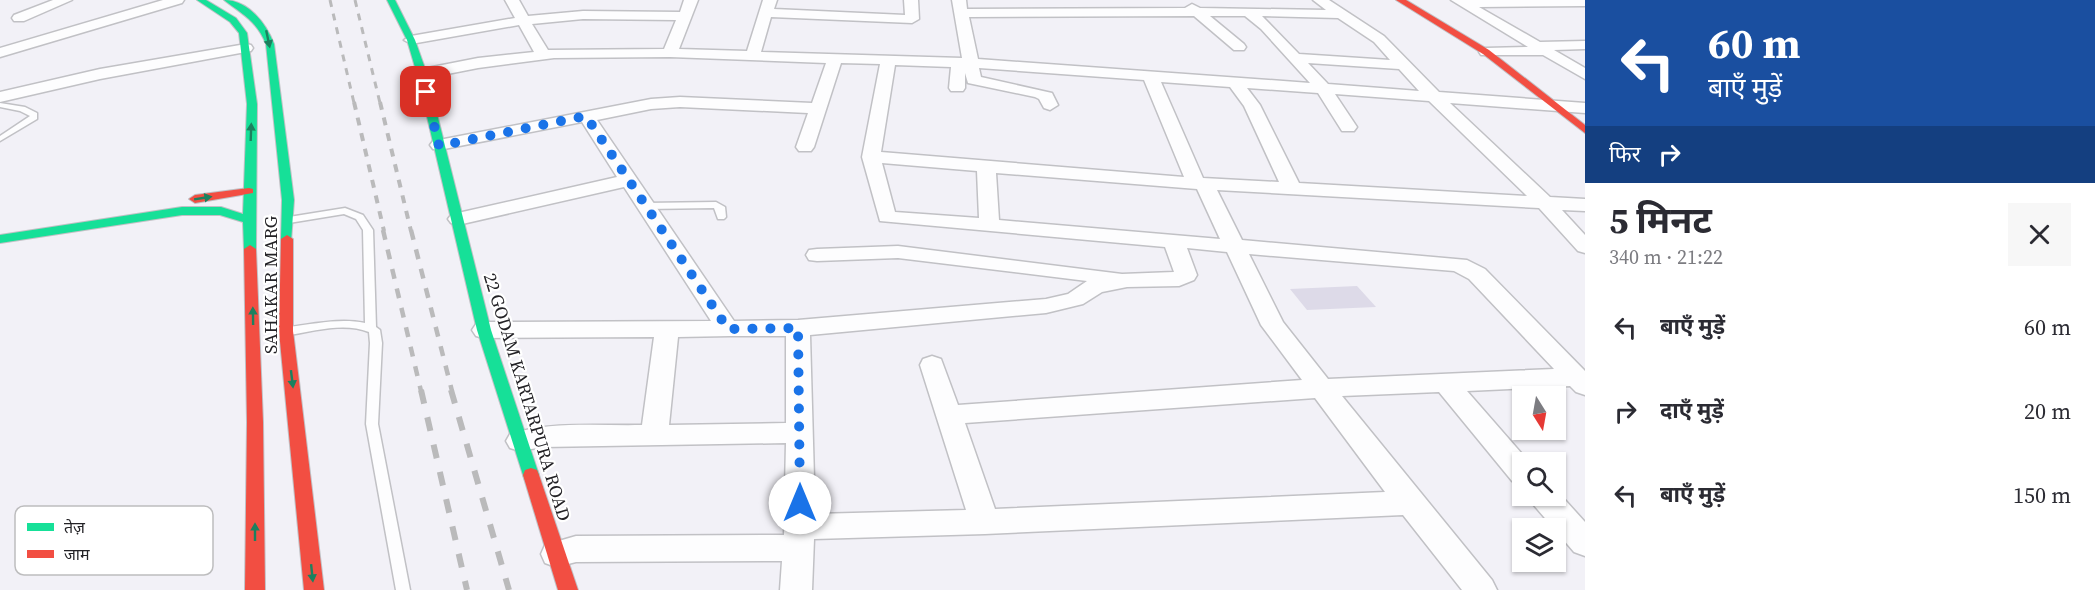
<!DOCTYPE html>
<html lang="hi">
<meta charset="utf-8">
<style>
:root{--surface:#fff;--page:#f7f7f7;--text:#2b2b33;--muted:#7c7c81}
body{margin:0;font-family:"Source Serif 4","Noto Sans Devanagari",serif;background:var(--page);color:var(--text);height:100vh;display:flex;flex-direction:column;font-size:22px;white-space:nowrap}
*{box-sizing:border-box;margin:0}
p{font-size:20px;color:var(--muted)}
.icon{flex:none;width:33px;height:33px;fill:none;stroke:currentColor;stroke-width:2;stroke-linecap:round;stroke-linejoin:round}
.map{position:relative;flex:1;overflow:hidden}
.drawer{display:flex;flex-direction:column;background:var(--surface);width:510px}
.drawer>*{flex:none}
.top-card{background:#1a4fa0;color:#fff;overflow:hidden}
.needle{width:39px;rotate:169deg}
.buttons{position:absolute;left:1512px;top:386px;display:grid;gap:12px}
.buttons a{display:grid;place-items:center;width:54px;height:54px;border-radius:0px;background:var(--surface);box-shadow:0 2px 4px #0004;font-size:30px}
.pin{position:absolute;display:grid;place-items:center;width:51px;height:51px;color:#fff;margin:-26px;border-radius:12px;box-shadow:0 3px 9px #0006}
.me{position:absolute;width:66px;margin:-33px;rotate:0deg;stroke-linejoin:round;filter:drop-shadow(0 0 4px #0008)}
.turn{display:flex;align-items:center;gap:21px;height:126px;padding:0 24px;font-size:27px}
.turn .icon{width:78px;height:78px;stroke-width:2.5}
.turn b{display:block;font-size:42px;line-height:51px}
.then{display:flex;align-items:center;height:57px;padding:0 24px;background:#0003;gap:12px;font-size:22px}
.round{display:grid;place-items:center;flex:none;width:63px;height:63px;border-radius:0px;background:var(--page)}
.summary{display:flex;align-items:center;justify-content:space-between;height:102px;padding:0 24px}
h1{font-size:36px;font-weight:700;line-height:45px}
ul{padding:0;list-style:none}
li{display:flex;align-items:center;gap:18px;height:84px;padding:0 24px}
li div{flex:1}
li b{display:block;font-size:22px}
li em{font-style:normal}
main{display:flex;flex:1;min-height:0}
.map>svg:first-child{display:block}
.building{fill:#dddae8}
.lines{fill:none;stroke-linecap:round;stroke-linejoin:round}
.lane-casing{stroke:#c1c1c5;stroke-width:3}
.street-casing{stroke:#c1c1c5;stroke-width:3}
.fast-casing{stroke:#c1c1c5;stroke-width:2}
.jam-casing{stroke:#c1c1c5;stroke-width:2}
.lane{fill:#fdfdfe;fill-rule:evenodd}
.street{fill:#fdfdfe;fill-rule:evenodd}
.fast{fill:#16e098;fill-rule:evenodd}
.jam{fill:#f24e42;fill-rule:evenodd}
.rail-far3{stroke:#bababb;stroke-width:3;stroke-dasharray:7 7;stroke-linecap:butt}
.rail-far2{stroke:#bababb;stroke-width:4;stroke-dasharray:8 8;stroke-linecap:butt}
.rail-far1{stroke:#bababb;stroke-width:4.5;stroke-dasharray:10 10;stroke-linecap:butt}
.rail{stroke:#bababb;stroke-width:6;stroke-dasharray:14 14;stroke-linecap:butt}
.oneway{fill:#1c815f}
.route{stroke:#1a73e8;stroke-width:10;stroke-dasharray:0 18}
.labels{text-anchor:middle;stroke-width:4.5;stroke-linejoin:round;paint-order:stroke}
.street-label{font-size:18px;fill:#232226;stroke:#fff}
.key{fill:#fff;stroke:#bdbdbe;stroke-width:1.5}
.key-label{font-size:16px;fill:#232226}
</style>
<main>
<div class="map">
<svg width="1585" height="590" viewBox="0 0 1585 590">
<rect width="100%" height="100%" fill="#f2f1f7"/>
<polygon class="building" points="1357,286 1376,307 1307,310 1290,289"/>
<g class="lines">
<defs>
<g id="lane">
<polygon points="0,103 25,107 37,113 37,119 0,141 0,136 30,116 20,111 0,107"/>
<polygon points="716,202 725,207 726,217 724,219 718,219 714,208 646,209 641,206 646,203"/>
<path d="M 345,208 L 363,215 L 373,230 L 376,327 L 380,330 L 382,343 L 378,424 L 410,590 L 396,590 L 366,424 L 370,343 L 369,332 C 344,322 315,331 289,335 L 283,331 L 289,327 C 315,324 340,318 365,323 L 363,230 L 356,219 L 344,214 L 289,223 L 284,220 L 289,217 Z"/>
</g>
<g id="street">
<polygon points="53,0 72,0 24,21 14,21 12,18 14,15"/>
<polygon points="163,0 184,0 182,3 0,57 0,48"/>
<path d="M 505,0 L 519,0 L 528,16 L 583,11 L 680,12 L 684,0 L 698,0 L 679,49 L 747,51 L 763,0 L 777,0 L 774,9 L 905,15 L 904,0 L 918,0 L 919,19 L 912,23 L 771,17 L 761,52 L 962,58 L 952,0 L 966,0 L 967,9 L 1185,8 L 1192,4 L 1200,8 L 1326,10 L 1313,0 L 1329,0 L 1384,36 L 1439,92 L 1585,103 L 1585,113 L 1450,103 L 1550,197 L 1585,199 L 1585,211 L 1562,210 L 1585,235 L 1585,253 L 1578,251 L 1539,208 L 1217,190 L 1242,240 L 1467,260 L 1485,269 L 1585,371 L 1585,395 L 1576,392 L 1570,386 L 1467,391 L 1529,462 L 1522,462 L 1522,484 L 1512,481 L 1439,392 L 1342,396 L 1492,580 L 1497,590 L 1462,590 L 1403,515 L 985,534 L 814,539 L 812,590 L 780,590 L 782,561 L 576,562 L 556,567 L 545,563 L 541,554 L 545,545 L 576,536 L 784,535 L 786,443 L 543,447 L 520,451 L 510,448 L 506,441 L 510,434 C 552,421 599,426 642,425 L 654,337 L 484,338 L 476,336 L 472,330 L 476,324 L 484,322 L 711,321 L 624,187 L 458,225 L 451,223 L 448,219 L 451,215 L 458,213 L 617,177 L 582,122 L 439,150 L 433,149 L 430,145 L 433,141 L 439,140 L 651,99 L 680,97 L 812,103 L 826,63 L 670,57 L 554,58 L 478,68 L 422,79 L 417,77 L 414,74 L 422,69 L 478,58 L 534,52 L 519,25 L 411,44 L 404,40 L 411,36 L 515,18 ZM 1194,16 L 1234,50 L 1244,50 L 1246,47 L 1244,44 L 1210,16 L 1245,16 L 1261,29 L 1310,83 L 978,59 L 969,17 ZM 1262,16 L 1338,18 L 1374,42 L 1390,60 L 1299,54 ZM 583,19 L 676,20 L 664,49 L 548,50 L 532,24 ZM 841,63 L 880,64 L 862,157 L 880,221 L 1165,247 L 1174,272 L 1122,274 L 898,246 L 817,249 L 809,250 L 806,255 L 809,260 L 817,261 L 898,258 L 1087,281 L 1068,294 L 1046,299 L 798,320 L 734,321 L 597,120 L 651,109 L 680,107 L 808,113 L 796,147 L 799,151 L 811,151 L 814,147 ZM 1308,63 L 1399,69 L 1419,91 L 1328,84 ZM 895,65 L 951,67 L 949,88 L 951,91 L 963,91 L 965,88 L 965,73 L 968,83 L 1035,97 L 1039,99 L 1044,108 L 1050,110 L 1058,105 L 1052,93 L 981,77 L 979,68 L 1144,80 L 1184,177 L 881,152 ZM 1161,82 L 1230,87 L 1244,106 L 1279,182 L 1203,178 ZM 1247,88 L 1318,93 L 1342,131 L 1354,131 L 1357,127 L 1335,94 L 1429,101 L 1527,196 L 1299,183 L 1260,105 ZM 882,163 L 977,171 L 979,218 L 895,212 ZM 996,173 L 1197,189 L 1220,239 L 999,220 ZM 1187,248 L 1227,252 L 1261,325 L 1302,380 L 958,405 L 941,359 L 932,356 L 923,359 L 920,365 L 966,510 L 815,514 L 810,335 L 1046,313 L 1083,304 L 1102,292 L 1127,287 L 1179,286 L 1194,280 L 1197,275 ZM 1249,254 L 1454,271 L 1469,279 L 1554,369 L 1328,379 L 1283,322 ZM 730,336 L 786,336 L 786,423 L 669,425 L 678,337 ZM 1315,398 L 1385,492 L 995,509 L 965,423 Z"/>
<polygon points="1451,0 1585,0 1585,6 1479,7 1540,42 1585,41 1585,49 1554,50 1585,68 1585,79 1543,55 1481,55 1479,52 1481,49 1486,48 1528,47"/>
<polygon points="246,44 251,45 253,48 251,51 100,79 0,102 0,92 100,69"/>
<polygon points="1556,490 1585,522 1585,556 1574,552 1532,503 1528,495 1556,495"/>
</g>
<g id="fast">
<polygon points="197,0 206,0 236,18 247,33 257,104 256,249 254,252 246,252 244,249 243,222 220,215 182,215 0,243 0,235 182,207 221,207 243,214 247,104 239,33 230,22"/>
<path d="M 224,0 C 248,0 266,23 274,44 L 294,200 L 291,242 L 283,242 L 281,239 L 282,200 L 266,44 C 257,21 242,14 224,0 Z"/>
<polygon points="387,0 395,0 415,40 427,74 491,330 539,475 537,480 531,482 525,480 523,475 477,330 417,74 407,40"/>
</g>
<g id="jam">
<polygon points="1396,0 1406,0 1489,50 1585,125 1585,133 1483,54"/>
<polygon points="249,188 253,189 253,193 195,203 189,199 195,195"/>
<polygon points="287,235 293,239 293,331 324,590 304,590 279,331 281,239"/>
<polygon points="250,245 256,249 263,422 265,590 245,590 247,422 244,249"/>
<polygon points="531,468 537,470 539,475 578,590 558,590 523,475 525,470"/>
</g>
</defs>
<use href="#lane" class="lane-casing"/>
<use href="#street" class="street-casing"/>
<use href="#fast" class="fast-casing"/>
<use href="#jam" class="jam-casing"/>
<use href="#lane" class="lane"/>
<use href="#street" class="street"/>
<use href="#fast" class="fast"/>
<use href="#jam" class="jam"/>
<g class="rail-far3">
<polyline points="330,0 354,103"/>
<polyline points="355,0 380,103"/>
</g>
<g class="rail-far2">
<polyline points="354,102 384,231"/>
<polyline points="380,102 411,231"/>
</g>
<g class="rail-far1">
<polyline points="383,230 421,391"/>
<polyline points="411,230 452,391"/>
</g>
<g class="rail">
<polyline points="421,390 467,590"/>
<polyline points="451,390 509,590"/>
</g>
</g>
<defs><path id="oneway-solid" d="M-6-.8H1V-3.2L6.5 0L1 3.2V.8H-6Z" transform="scale(1.5)"/></defs>
<g class="oneway">
<use href="#oneway-solid" transform="translate(268 39) rotate(78)"/>
<use href="#oneway-solid" transform="translate(251 132) rotate(-88)"/>
<use href="#oneway-solid" transform="translate(203 198) rotate(-9)"/>
<use href="#oneway-solid" transform="translate(253 316) rotate(-91)"/>
<use href="#oneway-solid" transform="translate(292 379) rotate(83)"/>
<use href="#oneway-solid" transform="translate(255 532) rotate(-90)"/>
<use href="#oneway-solid" transform="translate(312 573) rotate(84)"/>
</g>
<g class="lines">
<polyline class="route" points="426,92 439,146 586,116 728,329 798,328 800,503"/>
</g>
<g class="labels">
<g class="street-label">
<text transform="translate(271 285) rotate(-90)" y="6">SAHAKAR MARG</text>
<text transform="translate(527 397) rotate(73)" y="6">22 GODAM KARTARPURA ROAD</text>
</g>
</g>
<rect x="15" y="506" width="198" height="69" rx="9" class="key"/>
<rect x="27" y="523" width="27" height="8" fill="#16e098"/>
<rect x="27" y="550" width="27" height="8" fill="#f24e42"/>
<g class="key-label">
<text x="64" y="533">तेज़</text>
<text x="64" y="560">जाम</text>
</g>
</svg>
<div class="buttons">
<a><svg class="needle" viewBox="-14 -14 28 28"><path d="M0-13l5 13h-10z" fill="#e53935"/><path d="M0 13l5-13h-10z" fill="#7c7c81"/></svg></a>
<a><svg class="icon" aria-label="search" viewBox="0 0 24 24"><circle cx="10" cy="10" r="6"/><path d="M15 15l6 6"/></svg></a>
<a><svg class="icon" aria-label="layers" viewBox="0 0 24 24"><path d="M12 4l9 5-9 5-9-5zM3 14l9 5 9-5"/></svg></a>
</div>
<div class="pin" style="left:426px;top:92px;background:#d93025"><svg class="icon" aria-label="arrive" viewBox="0 0 24 24"><path d="M6 21V4h12l-3 4 3 4H6"/></svg></div>
<svg class="me" style="left:800px;top:503px" viewBox="-20 -20 40 40"><circle r="19" fill="#fff"/><path d="M0-13L10 11 0 6-10 11z" fill="#1a73e8"/></svg>
</div>
<section class="drawer">
<div class="top-card">
<div class="turn"><svg class="icon" aria-label="left" viewBox="0 0 24 24"><path d="M17 20v-9H6M10 6l-5 5 5 5"/></svg><div><b>60 m</b>बाएँ मुड़ें</div></div>
<div class="then">फिर<svg class="icon" aria-label="right" viewBox="0 0 24 24"><path d="M7 20v-9h11M14 6l5 5-5 5"/></svg></div>
</div>
<div class="summary"><div><h1>5 मिनट</h1><p>340 m · 21:22</p></div><a class="round"><svg class="icon" aria-label="close" viewBox="0 0 24 24"><path d="M6 6l12 12M18 6L6 18"/></svg></a></div>
<ul>
<li><svg class="icon" aria-label="left" viewBox="0 0 24 24"><path d="M17 20v-9H6M10 6l-5 5 5 5"/></svg><div><b>बाएँ मुड़ें</b></div><em>60 m</em></li>
<li><svg class="icon" aria-label="right" viewBox="0 0 24 24"><path d="M7 20v-9h11M14 6l5 5-5 5"/></svg><div><b>दाएँ मुड़ें</b></div><em>20 m</em></li>
<li><svg class="icon" aria-label="left" viewBox="0 0 24 24"><path d="M17 20v-9H6M10 6l-5 5 5 5"/></svg><div><b>बाएँ मुड़ें</b></div><em>150 m</em></li>
</ul>
</section>
</main>
